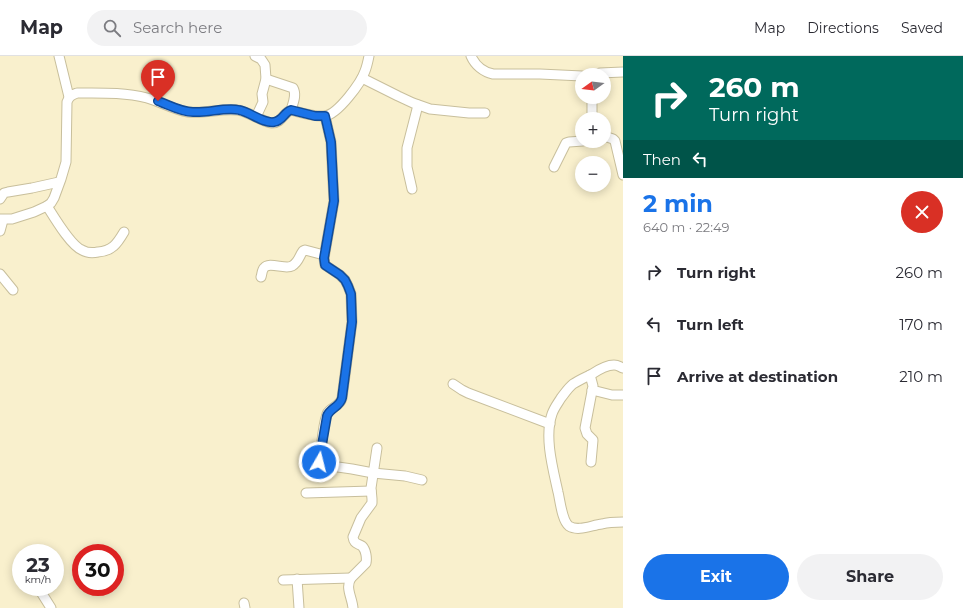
<!DOCTYPE html>
<meta charset="utf-8">
<style>
:root{--surface:#fff;--page:#f2f2f3;--text:#2b2b33;--muted:#7c7c81;--line:#e1e1e2;--accent:#1a73e8}
body{margin:0;font-family:Montserrat,sans-serif;background:var(--page);color:var(--text);height:100vh;display:flex;flex-direction:column;font-size:15px;white-space:nowrap}
*{box-sizing:border-box;margin:0}
p{font-size:13px;color:var(--muted)}
.icon{flex:none;width:22px;height:22px;fill:none;stroke:currentColor;stroke-width:2;stroke-linecap:round;stroke-linejoin:round}
.map{position:relative;flex:1;overflow:hidden}
.side{display:flex;flex-direction:column;background:var(--surface);width:340px}
.side>*{flex:none}
.guide{background:#00695c;color:#fff;overflow:hidden}
.needle{width:26px;rotate:255deg}
.buttons{position:absolute;left:575px;top:12px;display:grid;gap:8px}
.buttons a{display:grid;place-items:center;width:36px;height:36px;border-radius:50%;background:var(--surface);box-shadow:0 2px 10px #0003;font-size:20px}
.speed{position:absolute;left:12px;top:488px;display:flex;gap:8px;font-size:20px;font-weight:700;text-align:center}
.speed>*{display:grid;place-content:center;width:52px;height:52px;border-radius:50%;background:var(--surface);box-shadow:0 2px 10px #0003;line-height:1}
.speed small{font-size:10px;font-weight:400}
.speed .limit{border:6px solid #d22;background:#fff;color:#111}
.pin{position:absolute;display:grid;place-items:center;width:34px;height:34px;color:#fff;margin:-41px -17px;border-radius:50% 50% 50% 0;rotate:-45deg;box-shadow:0 0 4px #0007}
.pin .icon{rotate:45deg}
.me{position:absolute;width:44px;margin:-22px;rotate:8deg;stroke-linejoin:round;filter:drop-shadow(0 0 3px #0008)}
.turn{display:flex;align-items:center;gap:14px;height:84px;padding:0 20px;font-size:18px}
.turn .icon{width:52px;height:52px;stroke-width:2.5}
.turn b{display:block;font-size:28px;line-height:34px}
.then{display:flex;align-items:center;height:38px;padding:0 20px;background:#0003;gap:8px;font-size:15px}
.round{display:grid;place-items:center;flex:none;width:42px;height:42px;border-radius:21px;background:var(--page)}
.headline{display:flex;align-items:center;justify-content:space-between;height:68px;padding:0 20px}
h1{font-size:24px;font-weight:700;line-height:30px;color:var(--accent)}
.button{display:flex;gap:8px;margin-top:auto;padding:8px 20px}
.button a{flex:1;height:46px;border-radius:24px;background:var(--accent);color:#fff;font-size:16px;font-weight:700;line-height:46px;text-align:center}
.button a+a{background:var(--page);color:var(--text)}
ul{padding:0;list-style:none}
li{display:flex;align-items:center;gap:12px;height:52px;padding:0 20px}
li div{flex:1}
li b{display:block;font-size:15px}
li em{font-style:normal}
header{display:flex;align-items:center;gap:24px;box-sizing:border-box;height:56px;padding:0 20px;background:var(--surface);border-bottom:1px solid var(--line)}
header strong{font-size:19px}
nav{display:flex;gap:22px;margin-inline-start:auto;font-size:14px}
.search{width:280px;height:36px;background:var(--page);display:flex;align-items:center;gap:10px;box-sizing:border-box;padding:0 14px;border-radius:22px;color:var(--muted);font-size:15px}
main{display:flex;flex:1;min-height:0}
.map>svg:first-child{display:block}
.lines{fill:none;stroke-linecap:round;stroke-linejoin:round}
.minor-casing{stroke:#c8bf9c;stroke-width:11}
.minor{stroke:#fff;stroke-width:9}
.route-casing{stroke:#114b97;stroke-width:10}
.route{stroke:#1a73e8;stroke-width:7}
</style>
<header>
<strong>Map</strong>
<div class="search"><svg class="icon" aria-label="search" viewBox="0 0 24 24"><circle cx="10" cy="10" r="6"/><path d="M15 15l6 6"/></svg>Search here</div>
<nav><a>Map</a><a>Directions</a><a>Saved</a></nav>
</header>
<main>
<div class="map">
<svg width="623" height="552" viewBox="0 0 623 552">
<rect width="100%" height="100%" fill="#f9f0cd"/>
<g class="lines">
<defs>
<g id="minor">
<polyline points="59,0 69,41"/>
<polyline points="255,0 261,3 265,9 266,23 262,38 263,46 256,61"/>
<path d="M 471,0 C 475,9 483,16 493,18 L 540,18 L 582,20"/>
<polyline points="594,19 600,17 623,16"/>
<polyline points="362,22 398,40 413,47 430,53 469,57 485,57"/>
<path d="M 266,23 L 293,32 C 297,39 293,47 291,54"/>
<polyline points="592,41 592,63"/>
<path d="M 325,60 L 331,86 L 334,145 L 324,202 L 325,209 L 340,219 L 345,224 L 348,230 L 351,238 L 352,266 L 342,342 C 340,351 330,351 327,358 C 322,372 322,391 319,407 L 320,408 L 324,409 L 352,413 L 373,417 L 405,420 L 422,424"/>
<polyline points="604,80 613,83 615,85 623,119"/>
<polyline points="554,111 566,87 569,86 583,85"/>
<polyline points="412,133 407,111 407,92 418,49"/>
<polyline points="0,143 4,137 8,136 32,132 59,126"/>
<path d="M 47,150 C 54,161 71,190 82,194 C 87,197 93,197 98,196 C 112,195 117,188 124,176"/>
<path d="M 0,163 L 12,163 L 34,156 L 47,150 L 51,147 L 54,142 L 61,123 L 66,106 L 67,46 C 69,40 72,39 77,37 C 101,37 124,36 147,42 C 161,46 174,54 188,56 C 205,58 221,52 237,54 C 248,55 262,66 272,67 C 282,67 283,57 291,54 C 302,57 314,61 325,60 C 338,58 361,27 365,15 C 367,10 368,5 369,0"/>
<polyline points="0,175 3,164"/>
<polyline points="0,218 13,234"/>
<path d="M 261,221 C 262,218 262,214 264,212 C 269,205 285,214 292,210 C 299,206 299,200 303,195 L 305,194 L 324,199"/>
<path d="M 623,312 C 620,311 618,309 614,309 C 607,309 598,314 592,318 C 586,321 579,324 573,328 C 568,332 565,337 561,342 C 558,347 554,352 552,358 C 544,381 553,413 558,436 C 560,444 562,465 569,470 C 578,476 592,469 602,468 C 609,466 616,466 623,466"/>
<polyline points="590,319 593,330 585,372 587,378 593,384 591,406"/>
<polyline points="453,328 462,334 468,337 550,368"/>
<polyline points="592,334 612,339 623,339"/>
<polyline points="306,437 371,435"/>
<polyline points="297,523 299,552"/>
<polyline points="283,524 351,522"/>
<polyline points="41,536 51,552"/>
<polyline points="244,547 245,552"/>
<path d="M 353,552 C 352,541 345,532 351,522 L 366,507 C 367,502 366,494 362,490 C 357,487 354,488 353,481 L 361,462 L 372,447 L 372,443 L 371,432 L 377,392"/>
</g>
</defs>
<use href="#minor" class="minor-casing"/>
<use href="#minor" class="minor"/>
</g>
<g class="lines">
<defs>
<path id="route" d="M 158,45 C 169,49 181,56 193,56 C 208,57 226,51 239,54 C 250,56 264,68 274,66 C 283,65 284,56 291,54 L 315,60 L 325,60 L 331,86 L 334,145 L 324,202 L 325,209 L 340,219 L 345,224 L 348,230 L 351,238 L 352,266 L 342,342 C 340,351 330,352 327,360 L 319,406"/>
</defs>
<use href="#route" class="route-casing"/>
<use href="#route" class="route"/>
</g>
</svg>
<div class="buttons">
<a><svg class="needle" viewBox="-14 -14 28 28"><path d="M0-13l5 13h-10z" fill="#e53935"/><path d="M0 13l5-13h-10z" fill="#7c7c81"/></svg></a>
<a>+</a>
<a>−</a>
</div>
<div class="speed"><div>23<small>km/h</small></div><div class="limit">30</div></div>
<div class="pin" style="left:158px;top:45px;background:#d93025"><svg class="icon" aria-label="arrive" viewBox="0 0 24 24"><path d="M6 21V4h12l-3 4 3 4H6"/></svg></div>
<svg class="me" style="left:319px;top:406px" viewBox="-20 -20 40 40"><circle r="17" fill="#1a73e8" stroke="#fff" stroke-width="3"/><path d="M0-11L8 9 0 5-8 9z" fill="#fff"/></svg>
</div>
<section class="side">
<div class="guide">
<div class="turn"><svg class="icon" aria-label="right" viewBox="0 0 24 24"><path d="M7 20v-9h11M14 6l5 5-5 5"/></svg><div><b>260 m</b>Turn right</div></div>
<div class="then">Then<svg class="icon" aria-label="left" viewBox="0 0 24 24"><path d="M17 20v-9H6M10 6l-5 5 5 5"/></svg></div>
</div>
<div class="headline"><div><h1>2 min</h1><p>640 m · 22:49</p></div><a class="round" style="background:#d93025;color:#fff"><svg class="icon" aria-label="close" viewBox="0 0 24 24"><path d="M6 6l12 12M18 6L6 18"/></svg></a></div>
<ul>
<li><svg class="icon" aria-label="right" viewBox="0 0 24 24"><path d="M7 20v-9h11M14 6l5 5-5 5"/></svg><div><b>Turn right</b></div><em>260 m</em></li>
<li><svg class="icon" aria-label="left" viewBox="0 0 24 24"><path d="M17 20v-9H6M10 6l-5 5 5 5"/></svg><div><b>Turn left</b></div><em>170 m</em></li>
<li><svg class="icon" aria-label="arrive" viewBox="0 0 24 24"><path d="M6 21V4h12l-3 4 3 4H6"/></svg><div><b>Arrive at destination</b></div><em>210 m</em></li>
</ul>
<div class="button"><a>Exit</a><a>Share</a></div>
</section>
</main>
